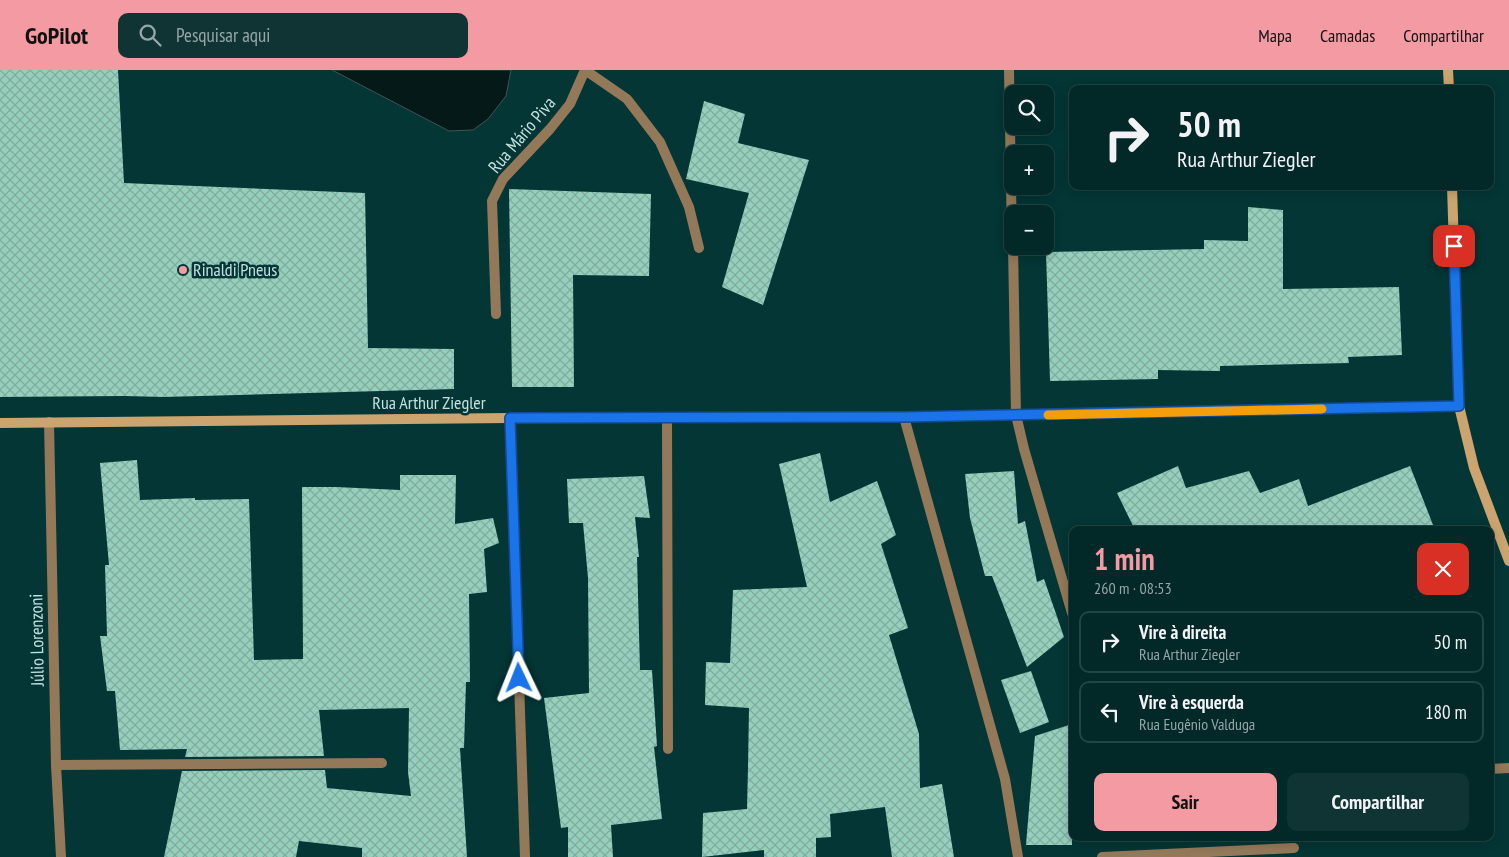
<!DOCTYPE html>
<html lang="pt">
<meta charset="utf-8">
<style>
:root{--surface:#022828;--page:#103434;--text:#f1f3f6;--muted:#96a6a8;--line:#234445;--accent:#f49aa3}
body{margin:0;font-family:"PT Sans Narrow",sans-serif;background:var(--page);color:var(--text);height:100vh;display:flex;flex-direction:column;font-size:19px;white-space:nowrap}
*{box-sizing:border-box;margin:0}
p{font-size:16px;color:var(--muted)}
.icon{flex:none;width:28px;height:28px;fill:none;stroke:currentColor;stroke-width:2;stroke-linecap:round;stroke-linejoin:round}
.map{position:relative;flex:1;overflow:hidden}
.drawer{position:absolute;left:1069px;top:456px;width:425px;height:315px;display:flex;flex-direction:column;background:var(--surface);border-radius:10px;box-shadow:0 2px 12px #0003,0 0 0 1px var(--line)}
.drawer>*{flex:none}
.hud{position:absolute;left:1069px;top:15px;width:425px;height:105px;border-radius:10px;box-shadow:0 2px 12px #0003,0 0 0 1px var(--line);background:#022828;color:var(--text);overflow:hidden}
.controls{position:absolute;left:1004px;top:15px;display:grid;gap:10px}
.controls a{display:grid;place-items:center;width:50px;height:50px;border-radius:10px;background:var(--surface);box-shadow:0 2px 12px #0003,0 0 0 1px var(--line);font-size:25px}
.pin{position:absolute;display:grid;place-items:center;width:42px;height:42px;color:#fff;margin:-21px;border-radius:10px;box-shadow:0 2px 8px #0006}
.me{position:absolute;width:55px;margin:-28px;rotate:358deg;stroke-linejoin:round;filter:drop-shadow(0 0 4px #0008)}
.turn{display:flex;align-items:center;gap:18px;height:105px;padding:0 25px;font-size:22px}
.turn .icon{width:65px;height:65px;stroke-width:2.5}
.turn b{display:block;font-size:35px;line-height:42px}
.round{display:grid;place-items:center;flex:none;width:52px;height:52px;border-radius:10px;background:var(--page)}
.summary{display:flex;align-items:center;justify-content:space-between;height:85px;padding:0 25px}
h1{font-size:30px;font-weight:700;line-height:38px;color:var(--accent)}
.action{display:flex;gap:10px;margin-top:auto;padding:10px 25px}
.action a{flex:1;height:58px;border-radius:10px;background:var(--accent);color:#111;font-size:20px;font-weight:700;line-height:58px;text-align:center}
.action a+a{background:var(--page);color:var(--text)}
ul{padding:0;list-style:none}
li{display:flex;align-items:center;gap:15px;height:62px;margin:0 10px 8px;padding:0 15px;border:2px solid var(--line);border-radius:10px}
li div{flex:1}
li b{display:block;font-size:19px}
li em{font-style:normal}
header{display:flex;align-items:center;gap:30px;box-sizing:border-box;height:70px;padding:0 25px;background:var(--accent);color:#111}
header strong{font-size:24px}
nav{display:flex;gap:28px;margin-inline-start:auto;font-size:18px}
.search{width:350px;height:45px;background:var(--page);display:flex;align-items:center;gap:12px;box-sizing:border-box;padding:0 18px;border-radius:10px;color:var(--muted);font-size:19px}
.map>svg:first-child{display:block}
.water{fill:#061919;stroke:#3e5554}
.building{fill:url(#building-cross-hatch)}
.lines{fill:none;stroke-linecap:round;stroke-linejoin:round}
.lane{stroke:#937959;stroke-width:10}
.street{stroke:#937959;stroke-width:10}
.secondary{stroke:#cca46f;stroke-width:10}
.route-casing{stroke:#114b97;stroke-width:12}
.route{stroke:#1a73e8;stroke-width:9}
.slow{stroke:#f59e0b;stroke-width:9}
.poi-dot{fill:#f49aa3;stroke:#033635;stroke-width:2}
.labels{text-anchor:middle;stroke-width:5;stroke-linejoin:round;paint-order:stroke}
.street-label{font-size:18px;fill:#c2e0de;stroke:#033635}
.poi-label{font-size:18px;fill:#c2e0de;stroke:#033635;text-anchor:start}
</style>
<header>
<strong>GoPilot</strong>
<div class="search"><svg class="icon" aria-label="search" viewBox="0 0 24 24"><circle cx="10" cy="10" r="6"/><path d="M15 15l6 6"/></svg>Pesquisar aqui</div>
<nav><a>Mapa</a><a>Camadas</a><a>Compartilhar</a></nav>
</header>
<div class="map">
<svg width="1509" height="787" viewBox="0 0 1509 787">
<defs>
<pattern id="building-cross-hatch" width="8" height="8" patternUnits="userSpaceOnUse" patternTransform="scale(1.25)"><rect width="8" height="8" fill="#97cfbd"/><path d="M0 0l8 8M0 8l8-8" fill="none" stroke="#80ac9e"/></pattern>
</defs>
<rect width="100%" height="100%" fill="#033635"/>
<polygon class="water" points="332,0 511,0 506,26 488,49 473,60 449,61"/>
<g class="building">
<polygon points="0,0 118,0 124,113 365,123 368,278 454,279 454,319 164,327 124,326 0,327"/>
<polygon points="704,31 745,44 738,73 809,90 763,235 722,217 749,123 686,109"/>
<polygon points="509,119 651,124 649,206 573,205 574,317 512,317"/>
<polygon points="1248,137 1283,140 1283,219 1399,217 1402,285 1348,287 1349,293 1220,296 1220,301 1158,300 1158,309 1050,311 1046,182 1204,179 1204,170 1248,171"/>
<polygon points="820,383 830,432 877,411 896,465 881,474 908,558 889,565 919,664 920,718 942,714 954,787 892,787 885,737 830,744 831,767 816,768 816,787 764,787 764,780 702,787 703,743 747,739 748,697 749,638 705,635 706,592 730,593 733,520 807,517 779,394"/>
<polygon points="137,390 140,430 195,428 195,430 249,429 254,590 303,589 302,417 336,417 400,420 400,405 456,405 455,454 493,448 499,473 484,479 487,522 469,524 470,612 466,612 464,678 460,678 467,787 362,787 362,778 299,771 296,787 164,787 182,701 325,700 327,718 411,726 408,702 409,638 319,640 324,686 185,687 187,679 120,680 115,621 107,621 100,566 107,566 105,495 109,495 100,393"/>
<polygon points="1178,396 1186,418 1249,401 1260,423 1299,409 1308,436 1410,396 1435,460 1135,460 1117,423"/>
<polygon points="1014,401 1018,454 1025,451 1037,512 1044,509 1064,567 1027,597 992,506 985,506 970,448 965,404"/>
<polygon points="644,406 650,448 635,447 639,487 637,487 640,600 652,600 657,676 654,677 662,749 611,755 613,787 568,787 568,757 561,758 544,628 589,623 588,508 583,453 569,453 567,409"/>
<polygon points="1031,601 1049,652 1020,663 1001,610"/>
<polygon points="1072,654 1072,775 1026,775 1035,666"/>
</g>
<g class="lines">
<g class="lane">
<polyline points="585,0 627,29 660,72 689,137 699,178"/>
<polyline points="496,244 492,131 503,109 550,59 570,34 585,0"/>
</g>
<g class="street">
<polyline points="1009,0 1012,171"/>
<polyline points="1013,176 1016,345 1024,379 1072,543"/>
<polyline points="667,347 668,679"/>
<polyline points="904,347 1005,709 1018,787"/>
<polyline points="510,348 525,787"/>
<polyline points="49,352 56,695 61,787"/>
<polyline points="56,695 382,693"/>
<polyline points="1490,699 1509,698"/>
<polyline points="1102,787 1294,778"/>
</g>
<g class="secondary">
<polyline points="1448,0 1449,19"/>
<polyline points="1452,116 1459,336 1474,398 1509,491"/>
<polyline points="0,353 510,348 904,347 1459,336"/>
</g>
</g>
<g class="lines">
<defs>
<polyline id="route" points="519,608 510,348 904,347 1459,336 1454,176"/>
</defs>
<use href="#route" class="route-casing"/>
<use href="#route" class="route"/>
<polyline class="slow" points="1048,345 1322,339"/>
</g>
<circle class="poi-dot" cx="183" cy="200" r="5"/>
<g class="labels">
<g class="street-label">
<text transform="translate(522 65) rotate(-50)" y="6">Rua Mário Piva</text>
<text x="429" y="339">Rua Arthur Ziegler</text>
<text transform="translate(37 570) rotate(-91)" y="6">Júlio Lorenzoni</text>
</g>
<g class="poi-label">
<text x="193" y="206">Rinaldi Pneus</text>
</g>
</g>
</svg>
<div class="controls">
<a><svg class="icon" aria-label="search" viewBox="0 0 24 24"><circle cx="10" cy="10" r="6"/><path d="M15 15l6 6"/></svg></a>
<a>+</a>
<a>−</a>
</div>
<div class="pin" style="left:1454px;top:176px;background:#d93025"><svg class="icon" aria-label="arrive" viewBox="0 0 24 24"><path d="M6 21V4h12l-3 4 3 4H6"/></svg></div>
<svg class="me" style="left:519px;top:608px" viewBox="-20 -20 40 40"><path d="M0-17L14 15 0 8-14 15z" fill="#1a73e8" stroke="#fff" stroke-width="4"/></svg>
<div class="hud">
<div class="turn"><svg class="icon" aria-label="right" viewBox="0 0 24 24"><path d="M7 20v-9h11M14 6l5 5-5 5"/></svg><div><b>50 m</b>Rua Arthur Ziegler</div></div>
</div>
<section class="drawer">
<div class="summary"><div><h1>1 min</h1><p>260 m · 08:53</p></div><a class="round" style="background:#d93025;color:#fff"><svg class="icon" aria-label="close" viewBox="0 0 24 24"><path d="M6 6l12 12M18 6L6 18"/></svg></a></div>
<ul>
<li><svg class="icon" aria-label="right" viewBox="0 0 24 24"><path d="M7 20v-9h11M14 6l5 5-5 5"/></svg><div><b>Vire à direita</b><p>Rua Arthur Ziegler</p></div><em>50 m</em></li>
<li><svg class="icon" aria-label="left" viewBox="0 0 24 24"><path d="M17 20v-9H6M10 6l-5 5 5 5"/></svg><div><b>Vire à esquerda</b><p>Rua Eugênio Valduga</p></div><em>180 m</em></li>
</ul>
<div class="action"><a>Sair</a><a>Compartilhar</a></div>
</section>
</div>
